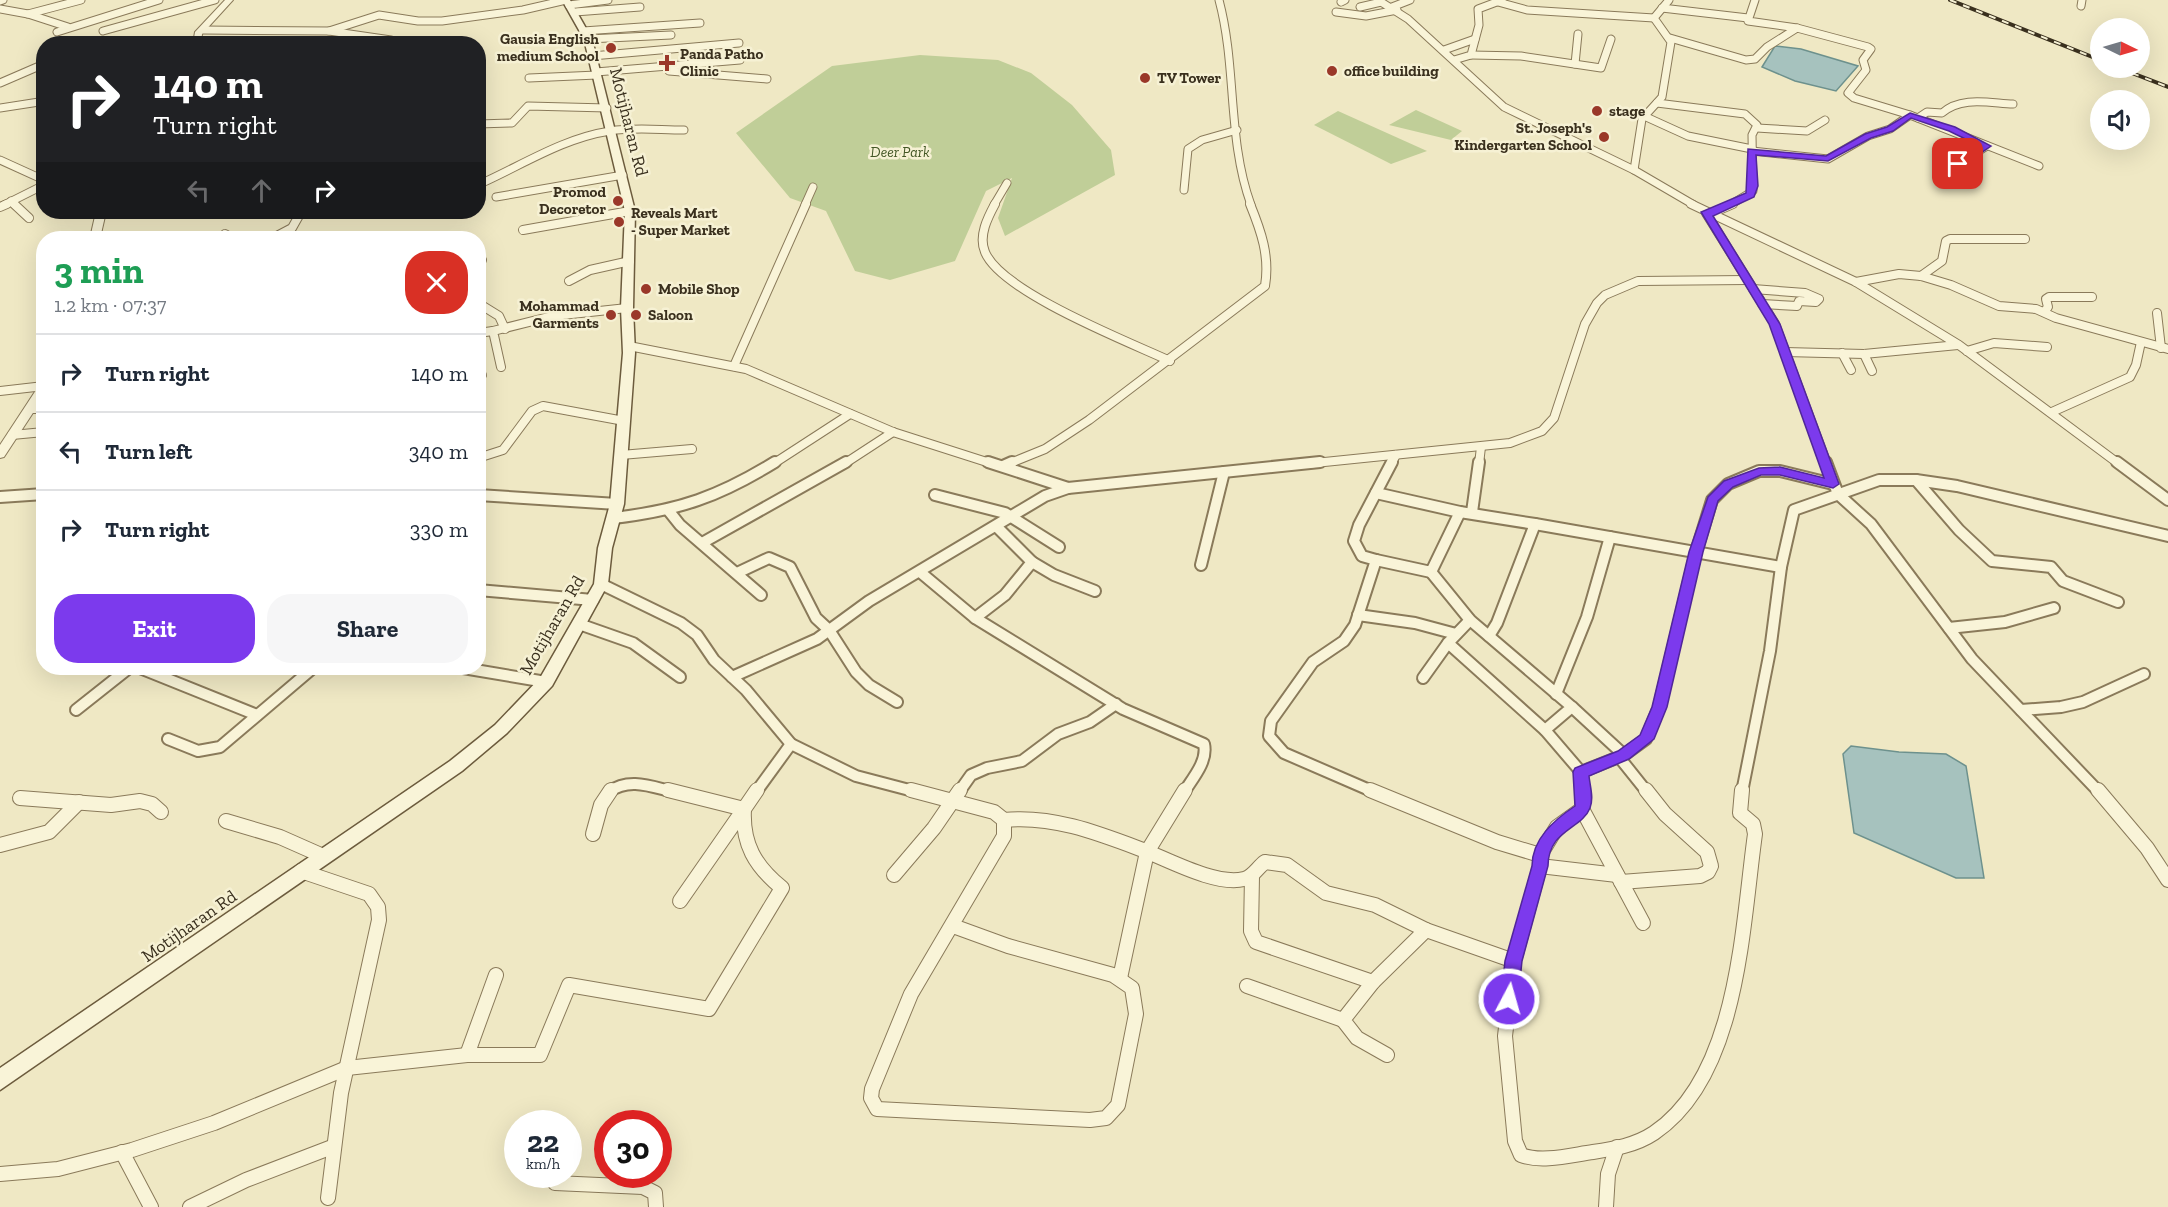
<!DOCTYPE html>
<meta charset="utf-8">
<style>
:root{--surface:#fff;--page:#f6f6f7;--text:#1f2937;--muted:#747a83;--line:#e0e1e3;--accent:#7c3aed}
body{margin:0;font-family:"Zilla Slab",serif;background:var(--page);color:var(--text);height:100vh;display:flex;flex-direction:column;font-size:22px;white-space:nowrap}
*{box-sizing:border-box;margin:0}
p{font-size:20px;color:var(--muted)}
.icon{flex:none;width:33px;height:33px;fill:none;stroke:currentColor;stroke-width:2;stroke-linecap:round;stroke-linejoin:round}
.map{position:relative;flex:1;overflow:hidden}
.drawer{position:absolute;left:36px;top:231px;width:450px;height:444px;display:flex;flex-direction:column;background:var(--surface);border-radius:24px;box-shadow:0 6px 24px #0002}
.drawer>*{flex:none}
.hud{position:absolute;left:36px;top:36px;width:450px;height:183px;border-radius:24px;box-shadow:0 6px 24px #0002;background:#202124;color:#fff;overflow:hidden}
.needle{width:39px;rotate:95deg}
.tools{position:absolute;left:2090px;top:18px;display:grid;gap:12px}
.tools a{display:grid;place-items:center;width:60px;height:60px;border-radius:50%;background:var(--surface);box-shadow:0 6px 24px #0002;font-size:30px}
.speed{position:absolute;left:504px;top:1110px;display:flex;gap:12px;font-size:30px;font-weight:700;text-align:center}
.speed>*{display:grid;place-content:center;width:78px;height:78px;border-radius:50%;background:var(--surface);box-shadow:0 6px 24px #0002;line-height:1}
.speed small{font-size:15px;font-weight:400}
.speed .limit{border:9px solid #d22;background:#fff;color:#111}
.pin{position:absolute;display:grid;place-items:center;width:51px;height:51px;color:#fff;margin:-26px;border-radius:12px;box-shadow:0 3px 9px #0006}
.me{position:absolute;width:66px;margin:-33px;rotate:6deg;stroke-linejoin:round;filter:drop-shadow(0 0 4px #0008)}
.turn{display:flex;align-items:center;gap:21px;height:126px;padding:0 18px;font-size:27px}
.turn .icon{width:78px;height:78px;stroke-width:2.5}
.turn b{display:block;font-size:42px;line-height:51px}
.lanes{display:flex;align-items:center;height:57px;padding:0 18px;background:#0003;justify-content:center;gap:30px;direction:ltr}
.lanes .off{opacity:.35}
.round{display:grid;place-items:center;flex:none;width:63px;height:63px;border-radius:24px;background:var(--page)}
.headline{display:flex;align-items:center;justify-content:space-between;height:102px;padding:0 18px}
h1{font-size:36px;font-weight:700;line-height:45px;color:#1e9e55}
.button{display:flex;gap:12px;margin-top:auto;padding:12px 18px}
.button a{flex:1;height:69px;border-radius:24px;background:var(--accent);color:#fff;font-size:24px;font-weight:700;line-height:69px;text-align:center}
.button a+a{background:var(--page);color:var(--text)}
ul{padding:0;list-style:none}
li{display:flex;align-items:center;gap:18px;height:78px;padding:0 18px;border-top:2px solid var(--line)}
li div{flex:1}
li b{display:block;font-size:22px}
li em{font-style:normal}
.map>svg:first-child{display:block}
.green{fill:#c0ce98}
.water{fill:#a6c2be;stroke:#6d918d;stroke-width:1.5}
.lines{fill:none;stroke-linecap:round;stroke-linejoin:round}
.minor-far3-casing{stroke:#8a7a5a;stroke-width:9}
.minor-far2-casing{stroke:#8a7a5a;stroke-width:10}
.minor-far1-casing{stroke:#8a7a5a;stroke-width:14}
.minor-casing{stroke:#8a7a5a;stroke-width:16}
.tertiary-casing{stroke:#8a7a5a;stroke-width:2}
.secondary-casing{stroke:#6c5b3d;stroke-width:3}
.minor-far3{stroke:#f9f4d8;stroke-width:7}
.minor-far2{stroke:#f9f4d8;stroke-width:8}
.minor-far1{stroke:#f9f4d8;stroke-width:10}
.minor{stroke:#f9f4d8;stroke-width:14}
.tertiary{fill:#f9f4d8;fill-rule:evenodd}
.secondary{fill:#f9f4d8;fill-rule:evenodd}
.rail-casing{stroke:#3a301e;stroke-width:4}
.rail{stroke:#f6f1d4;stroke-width:2;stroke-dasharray:7;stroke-linecap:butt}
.route{fill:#7c3aed;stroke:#51269a;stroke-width:1.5}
.poi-dot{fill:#9a3829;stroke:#f6f1d4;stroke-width:2}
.labels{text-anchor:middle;stroke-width:5;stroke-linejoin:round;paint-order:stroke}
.far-poi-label{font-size:15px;font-weight:bold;fill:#3a301e;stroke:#f6f1d4;text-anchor:start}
.far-park-label{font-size:15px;font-style:italic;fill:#435725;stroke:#f6f1d4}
.street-label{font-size:18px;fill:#3a301e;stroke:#f6f1d4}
</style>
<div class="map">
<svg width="2168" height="1207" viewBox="0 0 2168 1207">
<rect width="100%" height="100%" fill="#efe8c4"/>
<g class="green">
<polygon points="920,55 998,60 1031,73 1072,105 1111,150 1115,175 1005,236 998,218 1012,178 986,191 955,261 890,280 855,271 826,211 790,198 736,133 832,66"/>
<polygon points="1416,110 1462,131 1451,140 1389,125"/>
<polygon points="1338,111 1427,151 1391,164 1314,125"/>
</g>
<g class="water">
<polygon points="1775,46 1801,49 1858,66 1836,91 1795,81 1762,67"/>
<polygon points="1851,746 1899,752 1946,754 1966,766 1984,878 1956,878 1854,833 1843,754"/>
</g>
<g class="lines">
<defs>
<g id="minor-far3">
<path d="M 1219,0 C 1237,67 1227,139 1251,205"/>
<polyline points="1378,0 1408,19 1504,107 1634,170 1694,205"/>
<polyline points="1755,0 1748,21 1797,28"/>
<polyline points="0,1 3,0"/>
<polyline points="1341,2 1345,0"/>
<polyline points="1498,2 1527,10 1654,18"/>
<polyline points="569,5 608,0"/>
<polyline points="2081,6 2082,0"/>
<polyline points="1360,7 1381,2"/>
<polyline points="1392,7 1410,0"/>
<polyline points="1662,8 1748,18"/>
<polyline points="0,9 28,14 68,27"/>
<polyline points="575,12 640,7"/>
<polyline points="1336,12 1366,16 1397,10"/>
<polyline points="28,14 81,0"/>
<polyline points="203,30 329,31 391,40"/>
<polyline points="103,31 215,0"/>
<polyline points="329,31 379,15 418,21 442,21 523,10 566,0"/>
<polyline points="583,31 700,23"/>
<polyline points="57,32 159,0"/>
<polyline points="1670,38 1746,60 1755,59 1767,47 1797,28 1868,47 1871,49 1863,60 1866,70 1848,93 1854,98 1910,115"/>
<polyline points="588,39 671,35"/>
<polyline points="1444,50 1475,39"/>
<polyline points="1471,55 1521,56 1601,68 1611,39"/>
<polyline points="592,56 739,43"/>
<polyline points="1454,60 1471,55 1479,25 1478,9 1502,0"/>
<polyline points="1575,64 1578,34"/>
<polyline points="669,71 767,79"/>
<polyline points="596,72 740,60"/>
<polyline points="529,78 597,75"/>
<polyline points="0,83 44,64"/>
<polyline points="1657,103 1745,114 1757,125 1752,135 1753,191 1730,205"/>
<polyline points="0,108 39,102"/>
<polyline points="1644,116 1688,136 1752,149"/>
<path d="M 1918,118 L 1927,112 L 1942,113 C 1961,96 1989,103 2013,104"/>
<polyline points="478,124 512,123 528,106 607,108"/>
<polyline points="1757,128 1807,131 1825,120"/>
<polyline points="1752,151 1828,159 1868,136 1890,129 1910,115 2039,166"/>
<polyline points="0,160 44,180"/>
<polyline points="1958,164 1987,146"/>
<polyline points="1634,170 1642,119 1662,97 1671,42 1654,18 1669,0"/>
<path d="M 482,183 C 524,164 564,138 610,131 C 634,127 659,130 684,130"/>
<polyline points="1184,190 1188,149 1202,140 1237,130"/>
<polyline points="496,197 623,175"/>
<polyline points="11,201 15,205"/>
<polyline points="4,205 44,185"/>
<polyline points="805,205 813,187"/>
<polyline points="994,205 1007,183"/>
</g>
<g id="minor-far2">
<polyline points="14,204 29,218"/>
<path d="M 995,204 C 988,217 978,236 985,252 C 1001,292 1129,342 1170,361"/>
<polyline points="1691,204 1856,282 1959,345 2119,464"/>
<polyline points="0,207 7,204"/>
<polyline points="1706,213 1775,324 1827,464"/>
<polyline points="1710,214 1733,204"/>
<polyline points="523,230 630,211"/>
<polyline points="225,234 232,238"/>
<polyline points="273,238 292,228 301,212"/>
<polyline points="478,261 482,260"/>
<polyline points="1921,276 1942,261 1946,241 1950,239 2025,239"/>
<polyline points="569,281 590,270 630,261"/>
<polyline points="1856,282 1899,274 1921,276 1951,285 1999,306 2036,309 2056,318 2168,349"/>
<polyline points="1753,289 1805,293 1819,299 1816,302 1799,301 1797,306 1762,304"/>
<polyline points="478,303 499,316 505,329"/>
<polyline points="2044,312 2048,307 2046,299 2049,297 2092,297"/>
<polyline points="2157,313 2161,348"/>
<polyline points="478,333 493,331"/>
<polyline points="629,346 746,369 893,432 993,464"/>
<polyline points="1967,351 1994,343 2047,347"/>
<polyline points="1785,352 1864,354 1958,345"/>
<polyline points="1842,353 1851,370"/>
<polyline points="1864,354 1872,371"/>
<polyline points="734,366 806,204"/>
<polyline points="501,367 493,331 553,316 627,308"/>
<polyline points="478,372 482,375 478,381"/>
<polyline points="0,391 44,386"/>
<polyline points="30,409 44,409"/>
<polyline points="2052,412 2130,377 2136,365 2141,342"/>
<polyline points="12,435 44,432"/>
<polyline points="621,455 692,449"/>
<polyline points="478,458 503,450 532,411 543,406 624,421"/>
<polyline points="773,464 850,414"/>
<polyline points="844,464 893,432"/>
<path d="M 1008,464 L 1045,449 L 1089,420 L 1265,286 C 1270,256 1261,231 1250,204"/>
<polyline points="1305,464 1510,443 1542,431 1554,418 1585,324 1597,303 1605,295 1638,281 1747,280"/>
<polyline points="1391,464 1396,455"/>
<polyline points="1479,464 1481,447"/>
</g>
<g id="minor-far1">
<polyline points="988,462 1068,488 1320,462"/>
<polyline points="1826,462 1838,494 1871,524 1972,659 2099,792"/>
<polyline points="2117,462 2168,500"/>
<polyline points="1003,466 1012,462"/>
<polyline points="1916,480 1959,530 1992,561 2051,567 2063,581 2118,602"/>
<polyline points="1376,493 1460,512 1535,524 1497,623 1489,636"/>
<polyline points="478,495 617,504"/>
<polyline points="935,495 1005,513 1059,547"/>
<polyline points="0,497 44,494"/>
<polyline points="668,510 680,525 761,595"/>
<polyline points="1472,512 1479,462"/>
<path d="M 614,518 C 680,510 718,497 775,462"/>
<polyline points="1535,524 1781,567"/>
<polyline points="702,543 846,462"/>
<polyline points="1376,560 1431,572 1460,512"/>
<polyline points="1032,562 1054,575 1095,591"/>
<polyline points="1201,565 1224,472"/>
<path d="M 920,572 L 975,618 L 1123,709 L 1204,744 C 1208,761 1193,778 1184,792"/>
<polyline points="1431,572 1470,620 1572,707 1545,730 1581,772 1583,792"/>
<polyline points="737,573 769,558 790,567 816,618 829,630 856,672 869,685 897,702"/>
<polyline points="601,584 681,623 697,635 714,660 746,690 791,744 856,776 917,792"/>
<polyline points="478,590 593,600"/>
<polyline points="1358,615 1415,623 1456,634"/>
<polyline points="975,618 1005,595 1032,562 997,527"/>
<polyline points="579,624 633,643 680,677"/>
<polyline points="1949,628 2005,622 2054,608"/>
<polyline points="1448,643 1545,730"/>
<polyline points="140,668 257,715"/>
<polyline points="463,668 546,682"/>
<polyline points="732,677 817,639 869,601 1045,496 1068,488"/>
<polyline points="1423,678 1448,643 1470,620"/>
<polyline points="1556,694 1587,617 1610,537"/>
<polyline points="1572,707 1624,755"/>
<polyline points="76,710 129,668"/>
<polyline points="2021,710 2061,707 2083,702 2144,674"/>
<polyline points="168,739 198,751 220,747 313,668"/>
<polyline points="1619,757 1647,792"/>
<polyline points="1581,772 1624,755 1646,739 1659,707 1696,552 1712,500 1728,484 1759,471 1780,471 1833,484"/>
<path d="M 609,792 C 629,777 652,787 674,792"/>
<polyline points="756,792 791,744"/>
<polyline points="959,792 971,775 987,768 1022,761 1058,734 1090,722 1116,704"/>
<polyline points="1374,792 1284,753 1269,736 1271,721 1313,662 1344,641 1355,625 1376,560 1362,556 1354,541 1359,525 1392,462"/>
<polyline points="1742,792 1770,651 1781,567 1794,510 1879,480 1916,480 1957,486 2168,536"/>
</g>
<g id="minor">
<polyline points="668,790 744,809 680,901"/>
<polyline points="911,790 994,812 1004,820 1004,836 911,994 872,1089 871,1098 877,1109 1090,1120 1106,1118 1118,1105 1136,1014 1132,988 1113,975 1008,946 953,926"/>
<polyline points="1370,790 1497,842 1540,855 1557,827 1582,809 1583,790"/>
<polyline points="2098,790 2147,848 2168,880"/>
<polyline points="20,798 111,805 140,801 152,804 161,812"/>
<polyline points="1582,809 1643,923"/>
<path d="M 1004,820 C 1052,815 1098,833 1143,850 C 1169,860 1216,886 1244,879 C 1253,877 1258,867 1265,862 L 1287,865 L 1326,893 L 1375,905 L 1426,930"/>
<polyline points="226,821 280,837 323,856"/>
<polyline points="593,834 601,805 611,790"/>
<polyline points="0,845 49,832 79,802"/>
<path d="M 1540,855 L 1540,866 L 1514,961 L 1505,1036 L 1515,1141 L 1521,1155 C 1542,1163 1571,1155 1593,1152 C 1614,1149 1636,1145 1654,1133 C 1739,1076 1742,926 1755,834 L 1753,824 L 1740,813 L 1742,790"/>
<polyline points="1540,866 1617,875"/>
<polyline points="301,871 369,894 378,907 379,920 341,1093 328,1198"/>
<polyline points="894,875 934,828 960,790"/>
<polyline points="1252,876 1251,931 1256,942 1373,982"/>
<polyline points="1621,882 1700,876 1708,872 1711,866 1707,852 1665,814 1646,790"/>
<polyline points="1120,978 1147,852 1185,790"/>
<polyline points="1247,986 1343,1020"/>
<polyline points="467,1055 496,975"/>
<polyline points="1387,1055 1357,1038 1343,1020 1373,982 1426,930 1514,961"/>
<polyline points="122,1152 151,1207"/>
<path d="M 0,1174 L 58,1169 L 132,1150 L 214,1123 L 347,1068 L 467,1055 L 540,1055 L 569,985 L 709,1009 L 782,888 C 755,866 742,844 744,809 L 757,790"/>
<polyline points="555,1183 643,1187 655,1193 656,1207"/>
<polyline points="190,1207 246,1180 332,1147"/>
<polyline points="1606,1207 1608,1174 1617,1147"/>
</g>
<g id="tertiary">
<polygon points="225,0 233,0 202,34 201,44 193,44 195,32"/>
<polygon points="96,212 106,212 100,238 90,238"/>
<polygon points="44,383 44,396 4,457 0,458 0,445 40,384"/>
</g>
<polygon id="secondary" points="562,0 570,0 592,39 635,211 633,308 635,353 624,504 612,548 608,584 552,686 507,733 462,771 0,1090 0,1068 450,761 495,725 540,678 594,584 598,548 610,504 623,353 621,308 625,211 584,39"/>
</defs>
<use href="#minor-far3" class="minor-far3-casing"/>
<use href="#minor-far2" class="minor-far2-casing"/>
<use href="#minor-far1" class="minor-far1-casing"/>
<use href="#minor" class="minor-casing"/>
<use href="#tertiary" class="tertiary-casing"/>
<use href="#secondary" class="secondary-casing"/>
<use href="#minor-far3" class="minor-far3"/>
<use href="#minor-far2" class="minor-far2"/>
<use href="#minor-far1" class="minor-far1"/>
<use href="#minor" class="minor"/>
<use href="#tertiary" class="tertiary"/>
<use href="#secondary" class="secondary"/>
<defs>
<g id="rail">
<polyline points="1950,0 2100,60"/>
<polyline points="2119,68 2168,87"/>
</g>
</defs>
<use href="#rail" class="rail-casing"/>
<use href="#rail" class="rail"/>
</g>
<path class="route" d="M 1910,113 L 1955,127 L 1991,146 L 1962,166 L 1955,166 L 1955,162 L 1980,146 L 1949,131 L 1911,118 L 1893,131 L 1871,138 L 1828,161 L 1756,155 L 1758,186 L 1754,197 L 1713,216 L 1780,324 L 1839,484 L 1833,488 L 1780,475 L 1761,475 L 1733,487 L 1718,501 L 1703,552 L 1667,707 L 1654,739 L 1629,759 L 1589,776 C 1590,786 1594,798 1590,808 C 1582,829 1548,830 1548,866 L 1522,961 L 1518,999 L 1516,1004 L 1509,1007 L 1503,1004 L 1501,999 L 1505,961 L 1532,866 C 1532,839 1554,820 1575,806 L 1573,772 L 1575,768 L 1618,751 L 1640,735 L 1652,707 L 1689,552 L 1708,497 L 1724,481 L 1759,468 L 1780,467 L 1824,478 L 1769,324 L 1701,212 L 1746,193 L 1748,149 L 1826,156 L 1865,134 L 1887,127 Z"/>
<g class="poi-dot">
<circle cx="611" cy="48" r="6"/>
<path d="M664 54h6v6h6v6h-6v6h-6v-6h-6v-6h6z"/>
<circle cx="1332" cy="71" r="6"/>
<circle cx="1145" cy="78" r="6"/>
<circle cx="1597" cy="111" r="6"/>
<circle cx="1604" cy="137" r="6"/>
<circle cx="618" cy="201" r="6"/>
<circle cx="619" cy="222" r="6"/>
<circle cx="646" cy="289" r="6"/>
<circle cx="611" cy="315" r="6"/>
<circle cx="636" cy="315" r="6"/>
</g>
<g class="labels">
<g class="far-poi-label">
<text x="599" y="44" text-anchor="end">Gausia English<tspan x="599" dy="17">medium School</tspan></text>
<text x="680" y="59">Panda Patho<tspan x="680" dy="17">Clinic</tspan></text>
<text x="1344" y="76">office building</text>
<text x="1157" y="83">TV Tower</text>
<text x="1609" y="116">stage</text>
<text x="1592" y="133" text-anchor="end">St. Joseph's<tspan x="1592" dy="17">Kindergarten School</tspan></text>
<text x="606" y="197" text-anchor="end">Promod<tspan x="606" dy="17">Decoretor</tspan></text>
<text x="631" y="218">Reveals Mart<tspan x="631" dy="17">- Super Market</tspan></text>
<text x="658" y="294">Mobile Shop</text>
<text x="599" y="311" text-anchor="end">Mohammad<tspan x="599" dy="17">Garments</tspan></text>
<text x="648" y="320">Saloon</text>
</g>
<g class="far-park-label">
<text x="900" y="157">Deer Park</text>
</g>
<g class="street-label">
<text transform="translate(629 122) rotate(76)" y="6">Motijharan Rd</text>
<text transform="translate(552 625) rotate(-60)" y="6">Motijharan Rd</text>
<text transform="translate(189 926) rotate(-35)" y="6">Motijharan Rd</text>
</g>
</g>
</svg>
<div class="tools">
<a><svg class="needle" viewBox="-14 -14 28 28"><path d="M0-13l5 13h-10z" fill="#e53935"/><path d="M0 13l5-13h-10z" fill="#747a83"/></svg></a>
<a><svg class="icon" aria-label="sound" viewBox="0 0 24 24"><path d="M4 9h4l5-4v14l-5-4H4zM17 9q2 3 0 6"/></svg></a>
</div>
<div class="speed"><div>22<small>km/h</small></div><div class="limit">30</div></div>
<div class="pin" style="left:1958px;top:164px;background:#d93025"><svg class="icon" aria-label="arrive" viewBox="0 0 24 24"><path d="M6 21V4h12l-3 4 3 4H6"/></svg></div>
<svg class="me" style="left:1509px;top:999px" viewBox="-20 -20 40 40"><circle r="17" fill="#7c3aed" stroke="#fff" stroke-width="3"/><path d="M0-11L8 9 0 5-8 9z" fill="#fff"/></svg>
<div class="hud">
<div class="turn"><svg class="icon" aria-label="right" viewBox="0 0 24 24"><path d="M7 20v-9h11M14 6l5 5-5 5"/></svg><div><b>140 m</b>Turn right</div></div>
<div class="lanes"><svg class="icon off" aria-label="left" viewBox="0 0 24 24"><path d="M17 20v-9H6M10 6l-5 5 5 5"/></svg><svg class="icon off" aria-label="ahead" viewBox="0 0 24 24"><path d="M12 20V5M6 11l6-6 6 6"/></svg><svg class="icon" aria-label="right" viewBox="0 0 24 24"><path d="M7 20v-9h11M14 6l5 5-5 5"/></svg></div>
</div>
<section class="drawer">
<div class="headline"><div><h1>3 min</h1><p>1.2 km · 07:37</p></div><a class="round" style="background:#d93025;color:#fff"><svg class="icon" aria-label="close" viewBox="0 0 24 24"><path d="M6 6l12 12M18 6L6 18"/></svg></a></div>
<ul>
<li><svg class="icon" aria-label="right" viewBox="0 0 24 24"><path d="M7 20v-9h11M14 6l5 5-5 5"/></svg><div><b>Turn right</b></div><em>140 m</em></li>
<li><svg class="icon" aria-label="left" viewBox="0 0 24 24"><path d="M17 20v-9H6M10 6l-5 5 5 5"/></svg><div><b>Turn left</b></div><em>340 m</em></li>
<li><svg class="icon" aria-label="right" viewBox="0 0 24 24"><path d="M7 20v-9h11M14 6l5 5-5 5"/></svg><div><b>Turn right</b></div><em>330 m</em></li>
</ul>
<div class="button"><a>Exit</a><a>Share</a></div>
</section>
</div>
